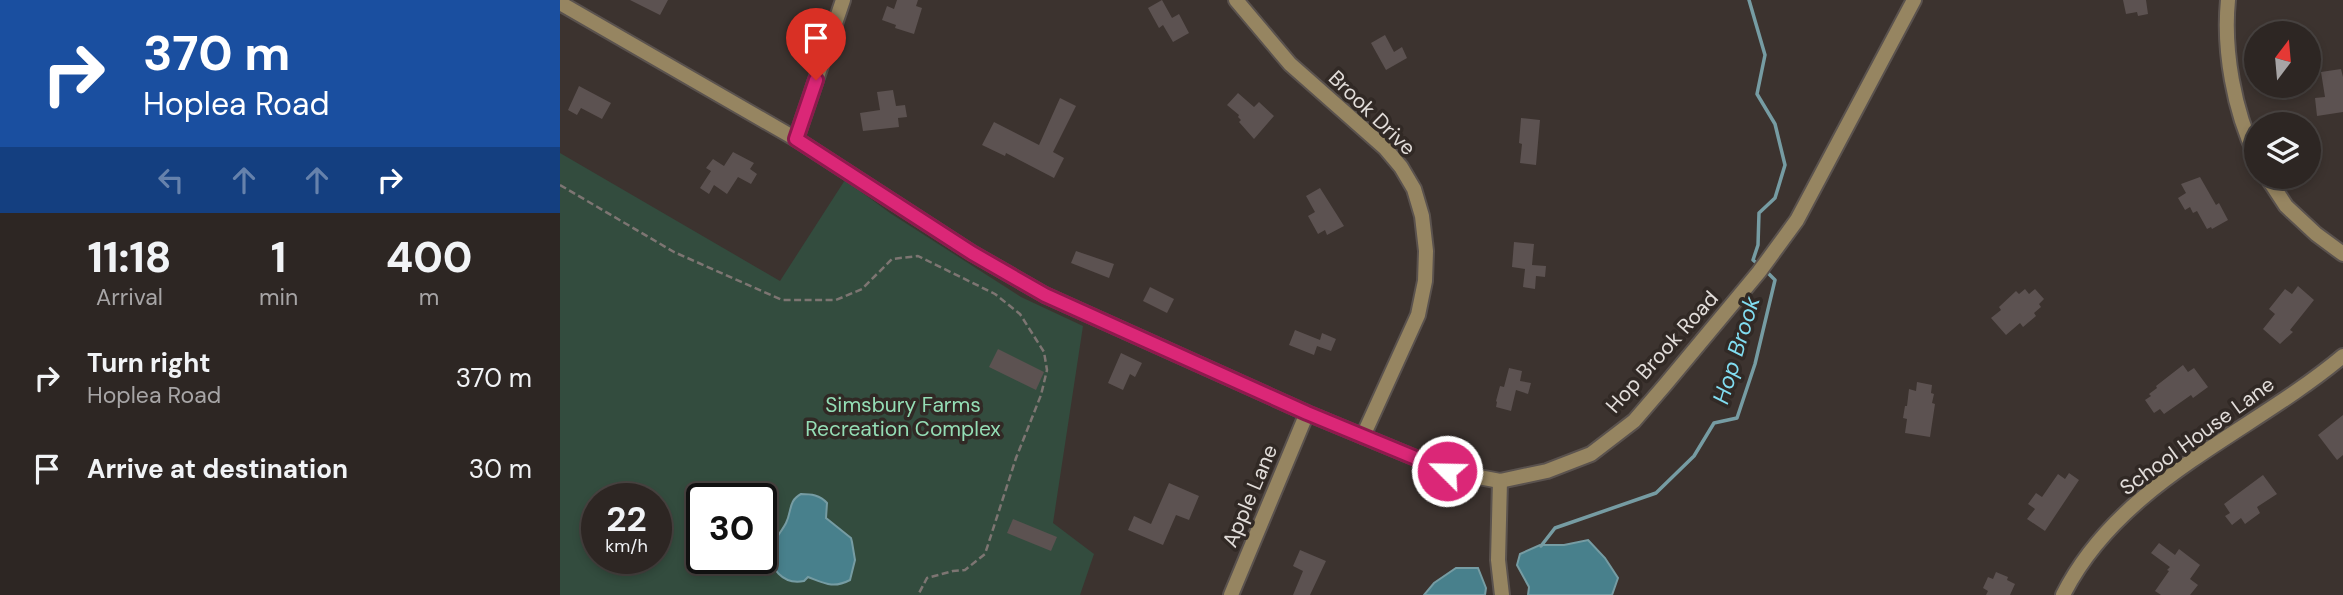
<!DOCTYPE html>
<style>
:root{--surface:#2d2623;--page:#352e2b;--text:#f1f3f6;--muted:#a7a5a6;--line:#484341}
body{margin:0;font-family:"DM Sans",sans-serif;background:var(--page);color:var(--text);height:100vh;display:flex;flex-direction:column;font-size:26px;white-space:nowrap}
*{box-sizing:border-box;margin:0}
p{font-size:23px;color:var(--muted)}
.icon{flex:none;width:38px;height:38px;fill:none;stroke:currentColor;stroke-width:2;stroke-linecap:round;stroke-linejoin:round}
.map{position:relative;flex:1;overflow:hidden}
.panel{display:flex;flex-direction:column;background:var(--surface);width:560px}
.panel>*{flex:none}
.hud{background:#1a4fa0;color:#fff;overflow:hidden}
.needle{width:46px;rotate:16deg}
.controls{position:absolute;left:1684px;top:21px;display:grid;gap:14px}
.controls a{display:grid;place-items:center;width:77px;height:77px;border-radius:50%;background:var(--surface);box-shadow:0 4px 10px #0003,0 0 0 2px var(--line);font-size:35px}
.speed{position:absolute;left:21px;top:483px;display:flex;gap:14px;font-size:35px;font-weight:700;text-align:center}
.speed>*{display:grid;place-content:center;width:91px;height:91px;border-radius:50%;background:var(--surface);box-shadow:0 4px 10px #0003,0 0 0 2px var(--line);line-height:1}
.speed small{font-size:18px;font-weight:400}
.speed .limit{border:4px solid #111;border-radius:10px;background:#fff;color:#111}
.pin{position:absolute;display:grid;place-items:center;width:60px;height:60px;color:#fff;margin:-72px -30px;border-radius:50% 50% 50% 0;rotate:-45deg;box-shadow:0 0 7px #0007}
.pin .icon{rotate:45deg}
.me{position:absolute;width:77px;margin:-38px;rotate:293deg;stroke-linejoin:round;filter:drop-shadow(0 0 5px #0008)}
.turn{display:flex;align-items:center;gap:24px;height:147px;padding:0 28px;font-size:32px}
.turn .icon{width:91px;height:91px;stroke-width:2.5}
.turn b{display:block;font-size:49px;line-height:60px}
.lanes{display:flex;align-items:center;height:66px;padding:0 28px;background:#0003;justify-content:center;gap:35px;direction:ltr}
.lanes .off{opacity:.35}
.eta{display:flex;justify-content:space-evenly;align-items:center;height:119px;text-align:center}
.eta b{font-size:42px;font-weight:800;line-height:49px}
ul{padding:0;list-style:none}
li{display:flex;align-items:center;gap:21px;height:91px;padding:0 28px}
li div{flex:1}
li b{display:block;font-size:26px}
li em{font-style:normal}
main{display:flex;flex:1;min-height:0}
.map>svg:first-child{display:block}
.green{fill:#334c3e;fill-rule:evenodd}
.water{fill:#48808c;stroke:#769ca3;stroke-width:2}
.lines{fill:none;stroke-linecap:round;stroke-linejoin:round}
.stream{stroke:#769ca3;stroke-width:3.5}
.building{fill:#5c5251}
.minor-casing{stroke:#5a524e;stroke-width:18}
.path{stroke:#7d7572;stroke-width:2.5;stroke-dasharray:7 3.5;stroke-linecap:butt}
.minor{stroke:#968561;stroke-width:14}
.route-casing{stroke:#8e194d;stroke-width:18}
.route{stroke:#db2777;stroke-width:12}
.labels{text-anchor:middle;stroke-width:7;stroke-linejoin:round;paint-order:stroke}
.street-label{font-size:21px;fill:#e2ddda;stroke:#312925}
.park-label{font-size:21px;fill:#94ddb5;stroke:#312925}
.water-label{font-size:23px;font-style:italic;fill:#81ddf1;stroke:#312925}
</style>
<main>
<section class="panel">
<div class="hud">
<div class="turn"><svg class="icon" aria-label="right" viewBox="0 0 24 24"><path d="M7 20v-9h11M14 6l5 5-5 5"/></svg><div><b>370 m</b>Hoplea Road</div></div>
<div class="lanes"><svg class="icon off" aria-label="left" viewBox="0 0 24 24"><path d="M17 20v-9H6M10 6l-5 5 5 5"/></svg><svg class="icon off" aria-label="ahead" viewBox="0 0 24 24"><path d="M12 20V5M6 11l6-6 6 6"/></svg><svg class="icon off" aria-label="ahead" viewBox="0 0 24 24"><path d="M12 20V5M6 11l6-6 6 6"/></svg><svg class="icon" aria-label="right" viewBox="0 0 24 24"><path d="M7 20v-9h11M14 6l5 5-5 5"/></svg></div>
</div>
<div class="eta">
<div><b>11:18</b><p>Arrival</p></div>
<div><b>1</b><p>min</p></div>
<div><b>400</b><p>m</p></div>
</div>
<ul>
<li><svg class="icon" aria-label="right" viewBox="0 0 24 24"><path d="M7 20v-9h11M14 6l5 5-5 5"/></svg><div><b>Turn right</b><p>Hoplea Road</p></div><em>370 m</em></li>
<li><svg class="icon" aria-label="arrive" viewBox="0 0 24 24"><path d="M6 21V4h12l-3 4 3 4H6"/></svg><div><b>Arrive at destination</b></div><em>30 m</em></li>
</ul>
</section>
<div class="map">
<svg width="1783" height="595" viewBox="0 0 1783 595">
<rect width="100%" height="100%" fill="#3c332f"/>
<path class="green" d="M 0,153 L 220,281 L 285,180 L 330,213 L 461,297 L 523,326 L 493,523 L 534,554 L 520,595 L 0,595 ZM 37,499 L 96,499 L 96,558 L 37,558 ZM 142,499 L 201,499 L 201,558 L 142,558 Z"/>
<g class="water">
<path d="M 241,494 C 251,494 260,495 267,503 L 266,518 L 291,538 L 292,542 L 295,560 L 290,580 C 273,589 264,583 248,577 L 244,581 C 224,585 207,569 212,547 C 215,538 222,531 226,523 C 232,511 228,501 241,494 Z"/>
<polygon points="1028,540 1045,558 1058,578 1052,595 968,595 969,587 957,565 960,554 980,545 1004,545"/>
<polygon points="896,568 918,568 926,588 925,595 864,595 874,583"/>
</g>
<g class="lines">
<g class="stream">
<polyline points="1189,0 1205,55 1197,94 1215,124 1225,165 1215,198 1199,213 1198,245 1193,260 1200,266"/>
<polyline points="981,546 995,528 1096,493 1134,456 1154,423 1177,418 1195,364 1215,280 1206,271"/>
</g>
</g>
<g class="building">
<polygon points="70,0 108,0 100,15"/>
<polygon points="337,0 358,0 356,6 362,8 354,34 335,28 336,25 322,20 327,6 334,9"/>
<polygon points="602,0 612,18 619,14 629,33 613,42 603,25 599,28 588,8"/>
<polygon points="1563,0 1586,0 1588,14 1578,16 1577,12 1566,14"/>
<polygon points="825,35 834,52 842,47 847,58 826,70 811,43"/>
<polygon points="1781,69 1783,77 1783,112 1757,116 1755,98 1765,97 1761,72"/>
<polygon points="19,86 51,103 42,119 21,108 17,115 8,110"/>
<polygon points="333,90 336,106 345,105 347,117 338,118 339,127 303,131 300,113 320,110 317,92"/>
<polygon points="678,93 694,107 699,102 714,116 694,139 679,122 681,120 678,117 679,115 667,105"/>
<polygon points="500,98 516,106 493,152 504,158 494,178 446,153 445,156 422,145 434,122 479,145"/>
<polygon points="961,118 980,120 976,165 960,163 962,144 959,143"/>
<polygon points="173,152 194,163 190,169 197,174 191,184 178,177 167,194 154,185 149,194 140,188 151,171 146,168 153,159 164,166"/>
<polygon points="1640,177 1656,205 1659,203 1668,220 1652,229 1651,227 1647,229 1637,211 1633,213 1630,207 1625,210 1618,198 1626,193 1621,184"/>
<polygon points="760,188 784,226 767,235 765,230 758,234 748,216 755,212 746,196"/>
<polygon points="954,242 974,244 972,265 986,266 985,277 976,276 975,289 963,287 965,269 952,267"/>
<polygon points="516,251 554,264 549,278 511,263"/>
<polygon points="1738,286 1754,300 1730,330 1733,332 1720,344 1703,329 1715,314 1709,309 1725,289 1732,294"/>
<polygon points="590,287 614,299 607,313 583,301"/>
<polygon points="1465,289 1469,294 1475,289 1484,299 1479,304 1481,307 1474,313 1476,316 1463,327 1460,323 1446,335 1431,318 1441,310 1439,307 1456,291 1459,294"/>
<polygon points="735,330 760,340 762,333 776,339 771,351 757,346 754,355 729,345"/>
<polygon points="438,349 484,372 476,390 429,367"/>
<polygon points="561,353 582,363 575,377 570,374 563,390 548,383"/>
<polygon points="1623,365 1628,372 1634,368 1648,387 1633,398 1631,395 1604,414 1600,409 1594,413 1585,400 1591,396 1589,394 1597,388 1596,386"/>
<polygon points="949,368 962,371 960,381 971,383 968,394 956,390 951,411 936,407 937,402 936,401 940,386 944,387"/>
<polygon points="1357,382 1372,385 1371,393 1374,394 1372,403 1375,404 1370,437 1345,433 1347,419 1343,418 1345,406 1347,406 1349,389 1356,391"/>
<polygon points="1783,415 1783,455 1777,460 1758,435"/>
<polygon points="1509,473 1519,480 1485,531 1467,519 1475,509 1468,504 1476,493 1482,497 1498,474 1505,479"/>
<polygon points="1703,475 1717,494 1697,507 1700,513 1685,524 1681,518 1672,525 1665,516 1670,513 1664,504"/>
<polygon points="609,483 639,496 629,520 616,515 603,545 568,530 574,516 591,524"/>
<polygon points="453,519 497,537 491,551 447,533"/>
<polygon points="1599,543 1615,555 1619,549 1640,565 1630,579 1638,585 1630,595 1601,595 1595,591 1609,571 1607,570 1610,567 1591,553"/>
<polygon points="740,550 766,561 750,595 733,595 743,571 733,566"/>
<polygon points="1436,572 1448,577 1447,580 1455,584 1450,595 1426,595 1428,591 1423,588 1428,577 1433,579"/>
</g>
<g class="lines">
<defs>
<g id="minor">
<polyline points="676,0 730,64 825,148 841,167 854,189 862,216 866,251 865,281 858,315 803,436"/>
<path d="M 1668,0 C 1663,50 1674,111 1696,156"/>
<polyline points="0,3 236,139 412,253 485,295 747,413 887,471 940,481 987,471 1031,454 1074,421 1105,385 1199,272 1237,220 1354,0"/>
<polyline points="236,139 283,0"/>
<polyline points="1707,177 1726,206 1756,234 1783,254"/>
<polyline points="940,481 938,560 942,595"/>
<polyline points="671,595 747,413"/>
<path d="M 1503,595 C 1560,481 1690,434 1783,356"/>
</g>
</defs>
<use href="#minor" class="minor-casing"/>
<polyline class="path" points="0,185 114,252 222,300 276,300 302,289 332,259 358,256 435,294 460,314 484,352 487,370 481,395 456,458 425,554 405,570 393,571 367,578 358,595"/>
<use href="#minor" class="minor"/>
</g>
<g class="lines">
<defs>
<polyline id="route" points="256,80 236,139 412,253 485,295 747,413 887,471"/>
</defs>
<use href="#route" class="route-casing"/>
<use href="#route" class="route"/>
</g>
<g class="labels">
<g class="street-label">
<text transform="translate(812 113) rotate(44)" y="7">Brook Drive</text>
<text transform="translate(1102 352) rotate(-48)" y="7">Hop Brook Road</text>
<text transform="translate(1637 436) rotate(-36)" y="7">School House Lane</text>
<text transform="translate(690 496) rotate(-67)" y="7">Apple Lane</text>
</g>
<g class="park-label">
<text x="343" y="412">Simsbury Farms<tspan x="343" dy="24">Recreation Complex</tspan></text>
</g>
<g class="water-label">
<text transform="translate(1176 350) rotate(-73)" y="8">Hop Brook</text>
</g>
</g>
</svg>
<div class="controls">
<a><svg class="needle" viewBox="-14 -14 28 28"><path d="M0-13l5 13h-10z" fill="#e53935"/><path d="M0 13l5-13h-10z" fill="#a7a5a6"/></svg></a>
<a><svg class="icon" aria-label="layers" viewBox="0 0 24 24"><path d="M12 4l9 5-9 5-9-5zM3 14l9 5 9-5"/></svg></a>
</div>
<div class="speed"><div>22<small>km/h</small></div><div class="limit">30</div></div>
<div class="pin" style="left:256px;top:80px;background:#d93025"><svg class="icon" aria-label="arrive" viewBox="0 0 24 24"><path d="M6 21V4h12l-3 4 3 4H6"/></svg></div>
<svg class="me" style="left:887px;top:471px" viewBox="-20 -20 40 40"><circle r="17" fill="#db2777" stroke="#fff" stroke-width="3"/><path d="M0-11L8 9 0 5-8 9z" fill="#fff"/></svg>
</div>
</main>
